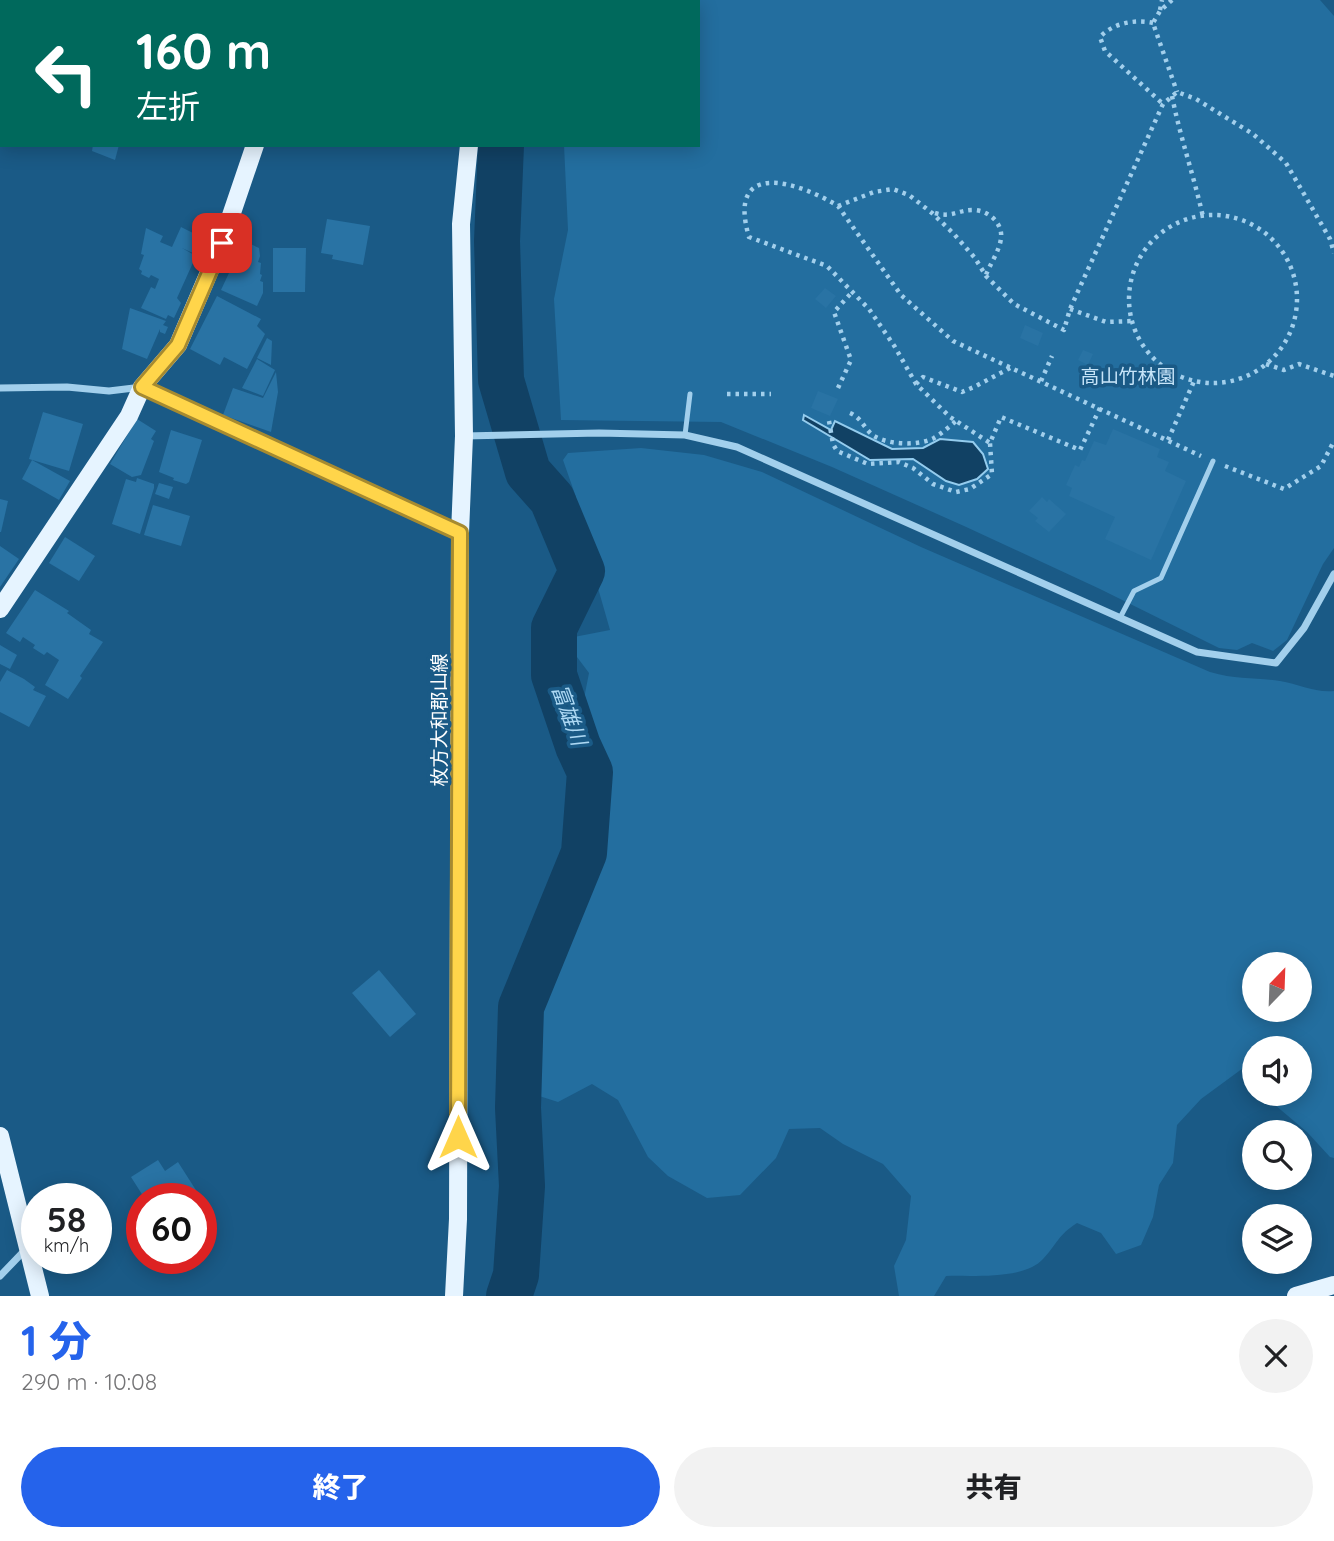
<!DOCTYPE html>
<html lang="ja">
<meta charset="utf-8">
<style>
:root{--surface:#fff;--page:#f2f2f2;--text:#202124;--muted:#757577;--accent:#2563eb}
body{margin:0;font-family:Quicksand,"Noto Sans JP",sans-serif;background:var(--page);color:var(--text);height:100vh;display:flex;flex-direction:column;font-size:26px;white-space:nowrap}
*{box-sizing:border-box;margin:0}
p{font-size:23px;color:var(--muted)}
.icon{flex:none;width:38px;height:38px;fill:none;stroke:currentColor;stroke-width:2;stroke-linecap:round;stroke-linejoin:round}
.map{position:relative;height:1296px;overflow:hidden}
.side{display:flex;flex-direction:column;background:var(--surface);flex:1}
.side>*{flex:none}
.hud{position:absolute;left:0px;top:0px;width:700px;height:147px;box-shadow:0 4px 18px #0003;background:#00695c;color:#fff;overflow:hidden}
.needle{width:46px;rotate:23deg}
.fabs{position:absolute;left:1242px;top:952px;display:grid;gap:14px}
.fabs a{display:grid;place-items:center;width:70px;height:70px;border-radius:50%;background:var(--surface);box-shadow:0 4px 18px #0003;font-size:35px}
.speed{position:absolute;left:21px;top:1183px;display:flex;gap:14px;font-size:35px;font-weight:700;text-align:center}
.speed>*{display:grid;place-content:center;width:91px;height:91px;border-radius:50%;background:var(--surface);box-shadow:0 4px 18px #0003;line-height:1}
.speed small{font-size:18px;font-weight:400}
.speed .limit{border:10px solid #d22;background:#fff;color:#111}
.pin{position:absolute;display:grid;place-items:center;width:60px;height:60px;color:#fff;margin:-30px;border-radius:14px;box-shadow:0 4px 10px #0006}
.me{position:absolute;width:77px;margin:-38px;rotate:0deg;stroke-linejoin:round;filter:drop-shadow(0 0 5px #0008)}
.turn{display:flex;align-items:center;gap:24px;height:147px;padding:0 21px;font-size:32px}
.turn .icon{width:91px;height:91px;stroke-width:2.5}
.turn b{display:block;font-size:49px;line-height:60px}
.round{display:grid;place-items:center;flex:none;width:74px;height:74px;border-radius:37px;background:var(--page)}
.summary{display:flex;align-items:center;justify-content:space-between;height:119px;padding:0 21px}
h1{font-size:42px;font-weight:800;line-height:52px;color:var(--accent)}
.action{display:flex;gap:14px;margin-top:auto;padding:14px 21px}
.action a{flex:1;height:80px;border-radius:42px;background:var(--accent);color:#fff;font-size:28px;font-weight:800;line-height:80px;text-align:center}
.action a+a{background:var(--page);color:var(--text)}
.map>svg:first-child{display:block}
.green{fill:#236e9f;fill-rule:evenodd}
.water{fill:#114164;stroke:#94ccee;stroke-width:2}
.lines{fill:none;stroke-linecap:round;stroke-linejoin:round}
.river{stroke:#114164;stroke-width:46}
.building{fill:#2973a4}
.path{stroke:#a2cfec;stroke-width:4.5;stroke-dasharray:3.5 5;stroke-linecap:butt}
.service{stroke:#a2cfec;stroke-width:5}
.minor{stroke:#a2cfec;stroke-width:7}
.primary{stroke:#e6f4ff;stroke-width:18}
.route-casing{stroke:#a68a30;stroke-width:18}
.route{stroke:#ffd54a;stroke-width:12}
.labels{text-anchor:middle;stroke-width:7;stroke-linejoin:round;paint-order:stroke}
.park-label{font-size:19px;fill:#c7e5f9;stroke:#1a5a86}
.street-label{font-size:19px;fill:#fff;stroke:#1a5a86}
.water-label{font-size:21px;font-style:italic;fill:#add8f3;stroke:#1a5a86}
</style>
<div class="map">
<svg width="1334" height="1296" viewBox="0 0 1334 1296">
<rect width="100%" height="100%" fill="#1a5a86"/>
<g class="green">
<polygon points="539,0 1320,0 1334,16 1334,548 1323,564 1287,640 1273,651 1252,643 1237,650 1219,648 1100,589 964,526 832,467 721,422 561,420 554,299 568,230 564,145 698,145 698,2 539,2"/>
<path d="M 641,448 L 704,455 L 762,472 L 921,547 L 1210,672 C 1237,680 1255,677 1280,681 C 1299,684 1315,693 1334,691 L 1334,1158 L 1330,1157 L 1307,1132 L 1275,1105 L 1283,1094 L 1300,1094 L 1300,1048 L 1255,1048 L 1255,1064 L 1250,1063 L 1201,1099 L 1177,1125 L 1173,1163 L 1159,1185 L 1153,1217 L 1141,1245 L 1116,1254 L 1101,1233 L 1077,1223 C 1058,1235 1057,1244 1043,1259 C 1024,1280 973,1275 946,1276 L 934,1296 L 899,1296 L 894,1266 L 906,1240 L 911,1196 L 883,1164 L 843,1144 L 820,1128 L 789,1129 L 776,1158 L 740,1195 L 707,1198 L 668,1176 L 648,1157 L 618,1100 L 592,1084 L 558,1102 L 536,1095 L 530,1043 L 550,989 L 559,948 L 583,889 L 606,810 L 605,754 L 581,714 L 589,673 L 577,657 L 574,637 L 610,630 L 594,574 L 574,526 L 576,497 L 563,460 L 568,453 ZM 1255,964 L 1300,964 L 1300,1010 L 1255,1010 Z"/>
</g>
<polygon class="water" points="804,415 831,430 835,421 892,449 923,448 940,439 973,442 983,454 988,469 977,479 959,485 946,481 913,459 870,460 803,420"/>
<g class="lines">
<g class="river">
<polyline points="521,2 521,0"/>
<polyline points="501,145 497,241 501,380 528,472 552,499 582,571 554,628 554,675 578,746 590,772 584,853 521,1007 518,1108 522,1186 516,1275 509,1296"/>
</g>
</g>
<g class="building">
<polygon points="93,145 119,145 115,160 92,151"/>
<polygon points="327,219 370,226 363,265 332,259 333,255 321,253"/>
<polygon points="181,227 201,237 193,253 182,248 196,256 177,298 181,303 174,318 168,315 166,319 141,308 151,287 155,289 159,279 151,275 149,278 141,274 142,271 139,269 144,255 141,254 146,228 163,236 160,242 172,247"/>
<polygon points="244,241 259,248 260,256 258,262 261,263 260,274 262,275 260,281 263,282 263,293 257,306 221,290"/>
<polygon points="273,248 306,248 305,292 273,292"/>
<polygon points="825,288 836,296 826,308 815,299"/>
<polygon points="217,296 261,319 257,326 265,334 247,369 224,357 220,365 190,349"/>
<polygon points="130,308 166,321 163,325 168,327 165,334 160,332 160,329 147,359 122,349"/>
<polygon points="1025,325 1043,333 1038,346 1020,338"/>
<polygon points="267,338 272,341 271,365 257,358"/>
<polygon points="1083,350 1093,354 1088,365 1078,360"/>
<polygon points="257,359 275,370 263,396 242,388"/>
<polygon points="276,372 278,392 271,432 223,415 233,388 263,398"/>
<polygon points="818,391 838,399 830,416 811,408"/>
<polygon points="43,412 83,424 69,471 29,459"/>
<polygon points="137,419 156,431 151,439 154,441 141,475 132,477 110,464"/>
<polygon points="1113,429 1160,449 1157,457 1169,462 1165,471 1186,481 1151,560 1105,539 1115,517 1069,496 1072,488 1066,485 1075,465 1079,467 1082,460 1085,461 1094,441 1106,445"/>
<polygon points="171,430 202,440 189,482 186,484 173,480 174,478 159,472"/>
<polygon points="32,460 70,481 59,500 22,479"/>
<polygon points="137,478 154,484 154,488 140,534 112,524 126,479 136,482"/>
<polygon points="159,483 173,487 169,499 155,494"/>
<polygon points="1042,497 1047,502 1049,499 1066,514 1049,532 1035,521 1038,518 1029,511"/>
<polygon points="0,499 8,501 1,532 0,532"/>
<polygon points="153,505 190,516 181,546 144,535"/>
<polygon points="65,537 95,556 79,581 49,563"/>
<polygon points="0,546 19,559 0,587"/>
<polygon points="35,590 69,611 67,613 91,630 89,634 103,642 80,676 82,678 68,699 45,685 59,660 47,652 44,655 33,648 35,645 23,637 20,642 6,633"/>
<polygon points="0,645 17,655 10,669 0,664"/>
<polygon points="7,670 24,679 35,687 33,690 46,696 29,727 0,712 0,682"/>
<polygon points="379,970 416,1014 390,1037 352,993"/>
<polygon points="158,1160 165,1171 178,1162 215,1220 201,1228 201,1199 145,1199 131,1177"/>
</g>
<g class="lines">
<g class="path">
<polyline points="1172,0 1160,11 1153,23 1177,92"/>
<polyline points="1160,10 1162,0"/>
<path d="M 1153,23 C 1135,19 1113,23 1100,37 L 1105,51 L 1163,104"/>
<path d="M 1172,96 C 1180,137 1194,176 1203,217"/>
<polyline points="838,206 874,192 893,189 909,195 932,213 953,233 975,258 986,276 1014,304 1064,330 1070,309 1163,104 1177,92 1196,99 1253,134 1286,163 1330,239 1334,253"/>
<path d="M 935,213 C 951,218 958,210 973,210 C 988,210 1003,223 1001,238 C 1000,250 990,264 986,275"/>
<circle cx="1213" cy="299" r="84"/>
<polyline points="1070,309 1106,322 1133,321"/>
<polyline points="1266,364 1284,370 1299,364 1334,376"/>
<polyline points="1041,381 1052,356"/>
<polyline points="916,384 923,377 962,392 974,387 1012,367"/>
<polyline points="838,388 851,360 834,312 853,291"/>
<polyline points="727,394 771,394"/>
<path d="M 1100,408 L 1080,450 L 1001,417 L 990,443 L 950,417 L 916,384 L 895,347 L 869,309 L 827,266 L 749,237 C 726,159 797,181 838,206 L 901,295 L 953,341 L 1201,456"/>
<path d="M 850,413 C 862,418 864,429 874,436 C 889,445 918,446 934,438 C 941,434 950,426 956,421"/>
<polyline points="829,421 833,444 837,451 868,464 899,462 913,468 933,484 956,492 970,489 992,474 990,443"/>
<polyline points="1168,440 1195,379"/>
<polyline points="1225,466 1284,489 1321,466 1334,441"/>
</g>
<g class="service">
<polyline points="685,435 690,394"/>
<polyline points="1121,616 1134,591 1161,578 1213,461"/>
</g>
<g class="minor">
<polyline points="0,388 67,387 109,391 142,387 460,533"/>
<polyline points="464,436 599,433 685,435 737,447 1197,652 1276,663 1304,628 1334,574"/>
<polyline points="0,1276 26,1249"/>
</g>
<g class="primary">
<polyline points="288,2 288,0"/>
<polyline points="485,2 485,0"/>
<polyline points="0,609 129,416 142,387 178,345 222,242 255,145"/>
<polyline points="0,1136 40,1296"/>
<polyline points="454,1296 458,1219 460,533 464,436 461,224 469,145"/>
<polyline points="1296,1296 1334,1285"/>
</g>
</g>
<g class="lines">
<defs>
<polyline id="route" points="222,243 178,345 142,387 460,533 458,1137"/>
</defs>
<use href="#route" class="route-casing"/>
<use href="#route" class="route"/>
</g>
<g class="labels">
<g class="park-label">
<text x="1128" y="383">高山竹林園</text>
</g>
<g class="street-label">
<text transform="translate(439 720) rotate(-90)" y="7">枚方大和郡山線</text>
</g>
<g class="water-label">
<text transform="translate(569 715) rotate(70)" y="7">富雄川</text>
</g>
</g>
</svg>
<div class="fabs">
<a><svg class="needle" viewBox="-14 -14 28 28"><path d="M0-13l5 13h-10z" fill="#e53935"/><path d="M0 13l5-13h-10z" fill="#757577"/></svg></a>
<a><svg class="icon" aria-label="sound" viewBox="0 0 24 24"><path d="M4 9h4l5-4v14l-5-4H4zM17 9q2 3 0 6"/></svg></a>
<a><svg class="icon" aria-label="search" viewBox="0 0 24 24"><circle cx="10" cy="10" r="6"/><path d="M15 15l6 6"/></svg></a>
<a><svg class="icon" aria-label="layers" viewBox="0 0 24 24"><path d="M12 4l9 5-9 5-9-5zM3 14l9 5 9-5"/></svg></a>
</div>
<div class="speed"><div>58<small>km/h</small></div><div class="limit">60</div></div>
<div class="pin" style="left:222px;top:243px;background:#d93025"><svg class="icon" aria-label="arrive" viewBox="0 0 24 24"><path d="M6 21V4h12l-3 4 3 4H6"/></svg></div>
<svg class="me" style="left:458px;top:1137px" viewBox="-20 -20 40 40"><path d="M0-17L14 15 0 8-14 15z" fill="#ffd54a" stroke="#fff" stroke-width="4"/></svg>
<div class="hud">
<div class="turn"><svg class="icon" aria-label="left" viewBox="0 0 24 24"><path d="M17 20v-9H6M10 6l-5 5 5 5"/></svg><div><b>160 m</b>左折</div></div>
</div>
</div>
<section class="side">
<div class="summary"><div><h1>1 分</h1><p>290 m · 10:08</p></div><a class="round"><svg class="icon" aria-label="close" viewBox="0 0 24 24"><path d="M6 6l12 12M18 6L6 18"/></svg></a></div>
<div class="action"><a>終了</a><a>共有</a></div>
</section>
